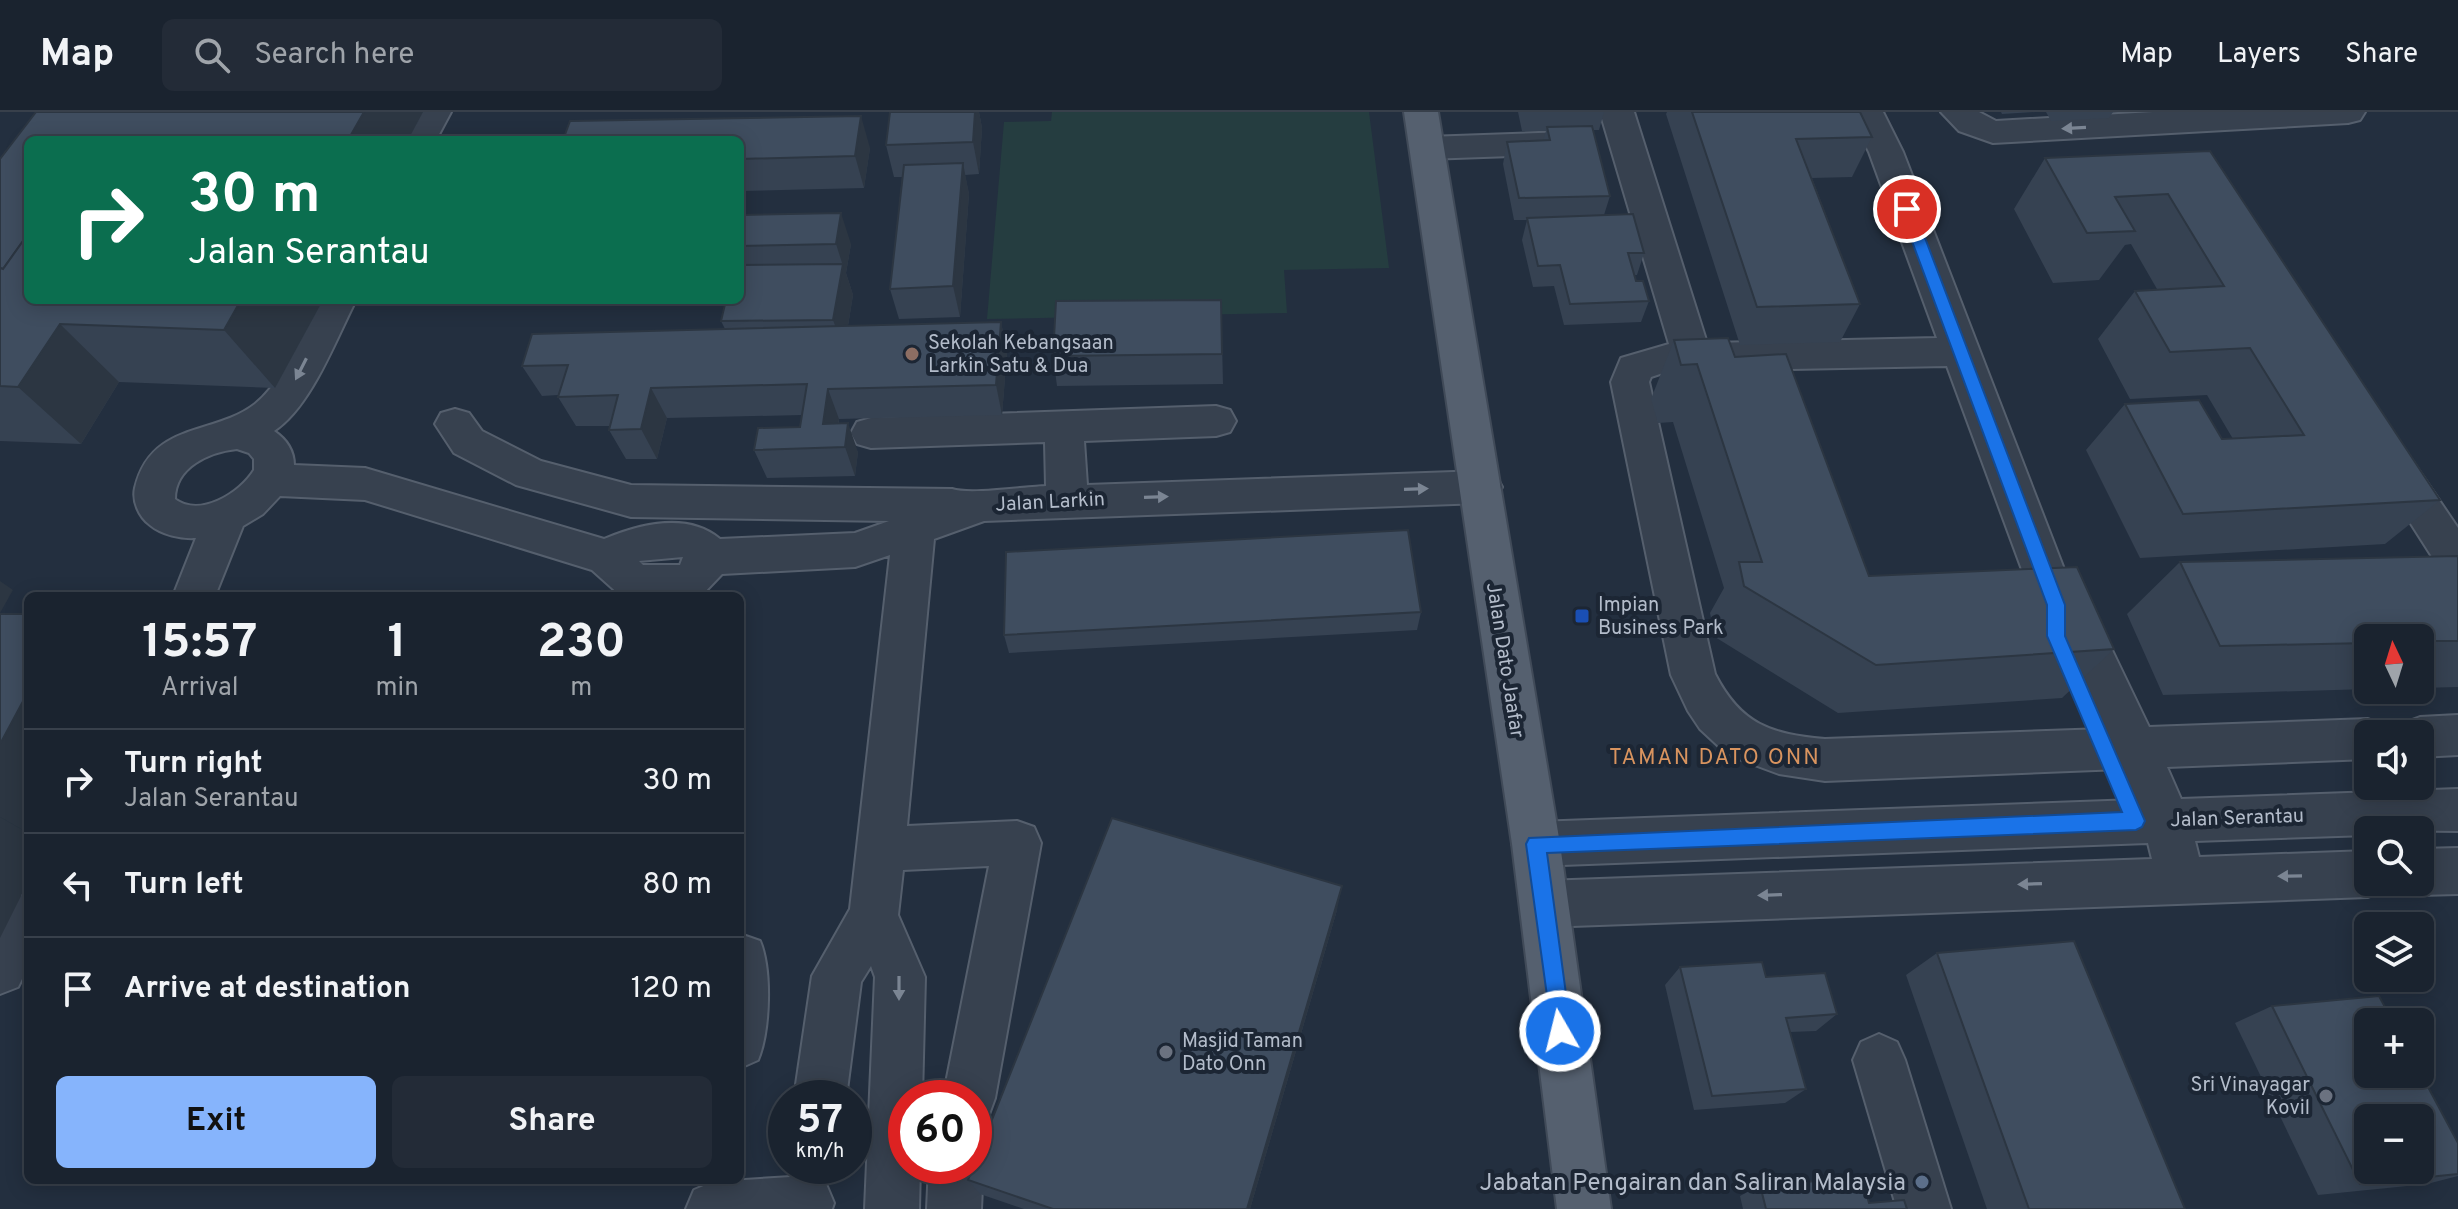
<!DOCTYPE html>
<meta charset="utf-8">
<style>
:root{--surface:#1a232f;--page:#232b37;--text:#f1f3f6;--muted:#9fa4aa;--line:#38404b;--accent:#86b4fc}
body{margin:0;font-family:Overpass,sans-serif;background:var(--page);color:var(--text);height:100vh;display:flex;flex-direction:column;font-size:30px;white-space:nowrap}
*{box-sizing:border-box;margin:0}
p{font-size:26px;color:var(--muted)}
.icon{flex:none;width:44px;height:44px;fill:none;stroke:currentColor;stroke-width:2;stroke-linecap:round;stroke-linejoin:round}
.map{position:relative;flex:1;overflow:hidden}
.sheet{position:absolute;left:24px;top:480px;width:720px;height:592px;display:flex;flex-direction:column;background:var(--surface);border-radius:12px;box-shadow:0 4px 20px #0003,0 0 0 2px var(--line)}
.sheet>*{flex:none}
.guide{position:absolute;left:24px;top:24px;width:720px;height:168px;border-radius:12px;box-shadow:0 4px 20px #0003,0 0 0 2px var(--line);background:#0b6e4f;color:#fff;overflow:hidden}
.needle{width:52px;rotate:356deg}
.controls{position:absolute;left:2354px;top:512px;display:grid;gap:16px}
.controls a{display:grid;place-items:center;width:80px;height:80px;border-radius:12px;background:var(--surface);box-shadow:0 4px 20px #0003,0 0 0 2px var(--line);font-size:40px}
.speed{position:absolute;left:768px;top:968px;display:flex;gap:16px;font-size:40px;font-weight:700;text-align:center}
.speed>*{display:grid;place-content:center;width:104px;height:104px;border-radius:50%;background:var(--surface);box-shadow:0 4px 20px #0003,0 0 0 2px var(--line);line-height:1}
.speed small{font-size:20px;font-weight:400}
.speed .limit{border:12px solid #d22;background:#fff;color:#111}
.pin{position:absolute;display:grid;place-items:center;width:68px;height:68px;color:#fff;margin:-34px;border:4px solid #fff;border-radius:50%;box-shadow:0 2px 8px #0007}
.me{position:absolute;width:88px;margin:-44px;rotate:352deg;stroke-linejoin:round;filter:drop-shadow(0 0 6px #0008)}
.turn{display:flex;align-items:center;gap:28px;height:168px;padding:0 32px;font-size:36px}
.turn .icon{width:104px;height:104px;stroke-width:2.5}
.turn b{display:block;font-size:56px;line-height:68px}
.eta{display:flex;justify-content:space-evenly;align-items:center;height:136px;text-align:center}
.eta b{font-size:48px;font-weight:700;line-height:56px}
.button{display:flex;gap:16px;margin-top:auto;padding:16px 32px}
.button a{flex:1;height:92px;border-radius:12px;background:var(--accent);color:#111;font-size:32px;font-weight:700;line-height:92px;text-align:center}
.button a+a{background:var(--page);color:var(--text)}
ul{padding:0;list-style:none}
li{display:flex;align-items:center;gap:24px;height:104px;padding:0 32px;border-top:2px solid var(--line)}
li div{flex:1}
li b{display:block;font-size:30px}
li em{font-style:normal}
header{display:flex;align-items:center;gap:48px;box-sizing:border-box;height:112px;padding:0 40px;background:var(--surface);border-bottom:2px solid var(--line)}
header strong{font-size:38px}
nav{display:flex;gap:44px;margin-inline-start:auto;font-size:28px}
.search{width:560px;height:72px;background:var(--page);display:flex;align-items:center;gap:20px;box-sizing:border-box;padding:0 28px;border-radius:12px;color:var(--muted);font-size:30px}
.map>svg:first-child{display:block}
.green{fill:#253d40}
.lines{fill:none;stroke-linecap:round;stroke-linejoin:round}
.minor-casing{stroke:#555f6d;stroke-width:4}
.major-casing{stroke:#404a58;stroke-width:4}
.minor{fill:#37414f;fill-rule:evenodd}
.major{fill:#55606f;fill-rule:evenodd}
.wall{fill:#364252}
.shaded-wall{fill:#2c3642}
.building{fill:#3f4d5f;stroke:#2c3642;stroke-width:2;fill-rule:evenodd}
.oneway{fill:#7b8593}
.route{fill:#1a73e8;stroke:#114b97;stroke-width:2}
.education-dot{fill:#8d6e63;stroke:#1c2634;stroke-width:3}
.transit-dot{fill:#1a4fb4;stroke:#1c2634;stroke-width:3}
.worship-dot{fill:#6b7280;stroke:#1c2634;stroke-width:3}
.service-dot{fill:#5c6f8a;stroke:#1c2634;stroke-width:3}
.labels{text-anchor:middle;stroke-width:8;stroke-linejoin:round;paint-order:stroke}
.poi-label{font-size:20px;fill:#b3bcca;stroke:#1c2634;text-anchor:start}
.street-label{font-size:20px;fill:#b3bcca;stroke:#1c2634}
.neighbourhood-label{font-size:22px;letter-spacing:2px;fill:#d9945f;stroke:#1c2634}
.near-poi-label{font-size:24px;fill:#b3bcca;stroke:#1c2634;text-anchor:end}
</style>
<header>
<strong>Map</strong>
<div class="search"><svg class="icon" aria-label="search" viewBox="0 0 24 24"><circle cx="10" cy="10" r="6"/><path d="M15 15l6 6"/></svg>Search here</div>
<nav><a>Map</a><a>Layers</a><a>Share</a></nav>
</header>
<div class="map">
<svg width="2458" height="1097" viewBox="0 0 2458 1097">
<rect width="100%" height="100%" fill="#232f3f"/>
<polygon class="green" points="1052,0 1369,0 1389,156 1284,158 1287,201 987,207 1004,10 1051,9"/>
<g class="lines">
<defs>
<g id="minor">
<polygon points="417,0 451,0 436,28 402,28"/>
<path d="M 1600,0 L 1634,0 L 1707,231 L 1937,226 L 1869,40 L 1849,0 L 1883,0 L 1903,40 L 2074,483 L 2099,511 L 2149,615 L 2368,607 L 2384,613 L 2388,622 L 2368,622 L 2368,647 L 2167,655 L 2181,687 L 2458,677 L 2458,719 L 2368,718 L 2368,723 L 2195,729 L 2199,745 L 2368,739 L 2368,770 L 2389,770 L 2385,778 L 2368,785 L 1544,815 L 1527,808 L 1520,792 L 1527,776 L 1544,769 L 2152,747 L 2148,731 L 1536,754 L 1519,748 L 1512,732 L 1519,716 L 1536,710 L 2135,688 L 2121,657 L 1825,669 L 1779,662 L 1728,643 L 1700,617 L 1688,599 L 1671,563 L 1611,270 L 1621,246 L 1669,232 ZM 1947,254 L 2035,493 L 2041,506 L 2068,536 L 2104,617 L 1825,627 C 1771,622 1741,613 1715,562 L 1649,270 L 1651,265 L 1663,261 L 1692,259 Z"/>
<polygon points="1941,0 1979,0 1996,9 2153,0 2365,0 2360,8 2348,11 1993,31 1959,19"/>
<polygon points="1568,20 1580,23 1585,31 1580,39 1568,42 1427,47 1415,44 1410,36 1415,28 1427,25"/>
<path d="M 318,188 L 356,188 C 336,227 311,295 274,319 C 286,327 294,339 294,353 L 365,356 L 604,427 C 640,412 688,400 720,427 L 855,421 L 889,409 L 631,405 L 516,373 L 454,341 L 435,312 L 441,301 L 455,297 L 469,301 L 482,319 L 541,349 L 631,373 L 952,377 C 970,383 1022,375 1046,374 L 1045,330 L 871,336 L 857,332 L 851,321 L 857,310 L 871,306 L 1216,294 L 1230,298 L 1236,309 L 1230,320 L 1216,324 L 1084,329 L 1087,373 L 1482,359 L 1496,364 L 1502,375 L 1496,386 L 1482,391 L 984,409 L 934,427 L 907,714 L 1017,709 L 1034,715 L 1041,731 L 995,986 L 988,1005 L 974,1010 L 974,986 L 943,986 L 989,754 L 903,758 L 898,803 L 925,865 L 922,986 L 906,986 L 906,1054 L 920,1054 L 919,1097 L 865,1097 L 875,865 L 871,854 L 861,870 L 846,986 L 794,986 L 812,864 L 850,797 L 890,443 L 855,455 L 722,462 L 701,484 L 621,484 L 592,458 L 365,388 L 280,384 L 263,402 L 243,414 L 215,484 L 173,484 L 196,426 C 181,427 162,423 150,413 C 139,405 132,389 135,376 C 151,309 214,324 255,292 C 285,268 301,221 318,188 ZM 237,337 L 249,341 L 254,347 L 254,358 C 240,381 200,406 175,387 C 175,355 209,340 237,337 ZM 683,445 L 680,453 L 643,453 L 639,449 Z"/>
<polygon points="2391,333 2405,338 2458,416 2458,467 2443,462 2371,349 2377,338"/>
<polygon points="2458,603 2458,643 2420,645 2420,622 2399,622 2404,611 2420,605"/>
<polygon points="2458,736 2458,782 2420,783 2403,776 2400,770 2420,770 2420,737"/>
<polygon points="28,781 28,855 18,875 0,882 0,808 11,787"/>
<path d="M 740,822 L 760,829 C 772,858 770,919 758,948 L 740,956 Z"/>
<polygon points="1879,922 1897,930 1905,948 1951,1097 1897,1097 1853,948 1861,930"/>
<polygon points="974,1035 983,1054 981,1097 927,1097 929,1054 974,1054"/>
<polygon points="807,1064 826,1072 834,1091 832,1097 686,1097 694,1078 713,1070"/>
</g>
<polygon id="major" points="1404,0 1438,0 1560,732 1611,1097 1557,1097 1512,732"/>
</defs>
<use href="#minor" class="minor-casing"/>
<use href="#major" class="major-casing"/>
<use href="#minor" class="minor"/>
<use href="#major" class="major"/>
</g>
<g class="wall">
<polygon points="36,0 423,0 408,28 28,28 28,188 323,188 275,276 119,270 81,332 0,329 0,47"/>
<polygon points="890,0 979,0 982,16 979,62 965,63 969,82 960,205 899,207 890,177 902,65 894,65 886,33"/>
<polygon points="1518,0 1604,0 1599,18 1593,18 1610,84 1604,103 1644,141 1637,163 1635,163 1636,169 1649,189 1641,210 1564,213 1554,174 1533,175 1522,128 1527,108 1514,108 1503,52 1507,30 1543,29 1546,19 1522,19"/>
<polygon points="1667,0 1860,0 1872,25 1852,65 1812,66 1860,192 1840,230 1740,233 1666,2"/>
<polygon points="2001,0 2036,0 2002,2"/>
<polygon points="2046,0 2113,0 2109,6 2051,9"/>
<polygon points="740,28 870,36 864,76 740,79"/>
<polygon points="2210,39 2440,388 2385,432 2140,446 2086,338 2125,292 2222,327 2233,327 2207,283 2130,287 2098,227 2135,179 2157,177 2131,132 2125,133 2099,168 2053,171 2014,97 2045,46"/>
<polygon points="740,103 851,132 846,161 853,183 848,214 1001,210 1007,241 1002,303 839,307 839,311 858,340 855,364 767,366 754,338 800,315 802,303 667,306 657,347 626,347 609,318 610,314 576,314 558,285 558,283 542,284 522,254 725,217 721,209 740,188"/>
<polygon points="1221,188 1223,272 1057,274 1053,244"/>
<polygon points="1674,228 1735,245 1869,464 2114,537 2062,586 1838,601 1715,525 1710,501 1724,476 1673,310 1658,311 1651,287"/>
<polygon points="2458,444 2458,575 2420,576 2420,526 2368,526 2368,577 2163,583 2127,502 2180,450"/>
<polygon points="1421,500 1417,518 1009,541 1004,523"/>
<polygon points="1337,798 1250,1097 1024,1097 980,1082 968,1068"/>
<polygon points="1937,841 2185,1097 1987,1097 1906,863"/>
<polygon points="1680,855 1766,865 1837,902 1816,919 1790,920 1806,977 1785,991 1694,998 1665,873"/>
<polygon points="2272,894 2458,1031 2458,1064 2427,1072 2318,1083 2235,911"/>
<polygon points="1760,1073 1869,1091 1907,1097 1743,1097 1740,1084"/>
</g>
<g class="shaded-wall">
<polygon points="364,0 423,0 408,28 348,28"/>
<polygon points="975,0 979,0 982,16 979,62 973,30"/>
<polygon points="861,4 870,36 864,76 855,44"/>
<polygon points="963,51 969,82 960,205 953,174"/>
<polygon points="841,101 851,132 846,161 853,183 844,238 833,208 843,154 836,132"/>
<polygon points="241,188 323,188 275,276 224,218"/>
<polygon points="1001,210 1007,241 1002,303 996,273"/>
<polygon points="60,212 119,270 81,332 18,275"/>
<polygon points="651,276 667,306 657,347 641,317"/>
<polygon points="828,277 839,307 835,335 823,312"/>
<polygon points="848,311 858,340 855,364 845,335"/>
<polygon points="0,469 13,478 0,501"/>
<polygon points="28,580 28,721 0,705 0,632"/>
<polygon points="0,705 28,721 28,770 0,826"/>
<polygon points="1342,774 1337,798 1250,1097 1247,1097"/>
</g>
<g class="building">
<polygon points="36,0 364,0 348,28 28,28 28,122 3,157 0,156 0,47"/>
<polygon points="890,0 975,0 973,30 886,33"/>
<polygon points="1692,0 1860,0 1872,25 1796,27 1860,192 1757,195"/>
<polygon points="861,4 855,44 740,47 740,28 563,28 570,9"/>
<polygon points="1592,14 1610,84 1519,86 1507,30 1550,28 1547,15"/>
<polygon points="2210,39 2440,388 2183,402 2125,292 2199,288 2222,327 2304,323 2250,236 2170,240 2135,179 2224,174 2168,82 2115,85 2135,119 2087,121 2045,46"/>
<polygon points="963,51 953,174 890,177 904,53"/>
<polygon points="841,101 836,132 740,134 740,103"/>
<polygon points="1633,102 1644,141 1628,141 1636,169 1643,169 1649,189 1570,192 1560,153 1538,154 1527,106"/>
<polygon points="28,122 28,188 241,188 224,218 60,212 18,275 0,274 0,156 3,157"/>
<polygon points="843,152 833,208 721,209 726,188 740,188 740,153"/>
<polygon points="1221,188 1222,242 1053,244 1056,189"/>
<polygon points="1001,210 996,273 828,277 823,312 848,311 845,335 754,338 758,316 800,315 807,272 651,276 641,317 609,318 618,283 558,285 568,253 522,254 532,222"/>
<polygon points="1728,226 1735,245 1786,242 1869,464 2077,455 2114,537 1876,553 1744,474 1739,450 1762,450 1697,252 1681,253 1674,228"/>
<polygon points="1408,418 1421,500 1004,523 1006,440"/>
<polygon points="2458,444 2458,529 2420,529 2420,526 2368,526 2368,531 2220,534 2180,450"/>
<polygon points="0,502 28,502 28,580 0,632"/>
<polygon points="1112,706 1342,774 1247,1097 1053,1097 968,1068"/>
<polygon points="2074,829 2185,1097 2029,1097 1937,841"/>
<polygon points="1762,850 1766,865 1825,861 1837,902 1786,906 1806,977 1712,984 1680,855"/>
<path d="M 2379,884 L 2393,910 L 2368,910 L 2368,962 L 2420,962 L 2420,960 L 2458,1031 L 2458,1062 L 2360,1072 L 2272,894 ZM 2368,1006 L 2420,1006 L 2420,1058 L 2368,1058 Z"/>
<polygon points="1862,1066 1869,1091 1904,1088 1907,1097 1766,1097 1760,1073"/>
</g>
<defs><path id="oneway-solid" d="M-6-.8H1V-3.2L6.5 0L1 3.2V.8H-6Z" transform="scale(2)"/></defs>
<g class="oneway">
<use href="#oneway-solid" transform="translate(2074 16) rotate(177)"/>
<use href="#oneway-solid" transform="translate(301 257) rotate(117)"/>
<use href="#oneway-solid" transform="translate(1416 377) rotate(-2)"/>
<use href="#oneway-solid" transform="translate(1156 385) rotate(-2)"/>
<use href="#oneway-solid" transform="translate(2290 764) rotate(179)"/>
<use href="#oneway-solid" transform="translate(2030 772) rotate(178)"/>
<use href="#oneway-solid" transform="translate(1770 783) rotate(178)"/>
<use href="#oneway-solid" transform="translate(899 876) rotate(90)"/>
</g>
<polygon class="route" points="1907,92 1914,97 2065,493 2065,524 2145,709 2142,715 2136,718 1547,741 1571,919 1568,927 1560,930 1553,927 1526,732 1529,726 2122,700 2047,524 2047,493 1900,97"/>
<circle class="education-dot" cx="912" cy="242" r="8"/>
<rect class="transit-dot" x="1574" y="496" width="16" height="16" rx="4"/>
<g class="worship-dot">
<circle cx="1166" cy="940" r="8"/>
<circle cx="2326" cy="984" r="8"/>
</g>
<circle class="service-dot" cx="1922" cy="1070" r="8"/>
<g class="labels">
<g class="poi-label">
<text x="928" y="237">Sekolah Kebangsaan<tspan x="928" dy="23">Larkin Satu &amp; Dua</tspan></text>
<text x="1598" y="499">Impian<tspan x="1598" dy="23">Business Park</tspan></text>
<text x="1182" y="935">Masjid Taman<tspan x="1182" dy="23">Dato Onn</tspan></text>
<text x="2310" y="979" text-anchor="end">Sri Vinayagar<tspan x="2310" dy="23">Kovil</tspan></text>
</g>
<g class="street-label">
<text transform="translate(1050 389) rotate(-3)" y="7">Jalan Larkin</text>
<text transform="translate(1506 548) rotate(81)" y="7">Jalan Dato Jaafar</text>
<text transform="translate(2237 705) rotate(-2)" y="7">Jalan Serantau</text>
</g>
<g class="neighbourhood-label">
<text x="1715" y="652">TAMAN DATO ONN</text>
</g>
<g class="near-poi-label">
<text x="1906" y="1078">Jabatan Pengairan dan Saliran Malaysia</text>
</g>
</g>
</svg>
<div class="controls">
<a><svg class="needle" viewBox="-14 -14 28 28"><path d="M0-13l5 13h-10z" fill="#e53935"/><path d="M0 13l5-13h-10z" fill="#9fa4aa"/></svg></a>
<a><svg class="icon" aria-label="sound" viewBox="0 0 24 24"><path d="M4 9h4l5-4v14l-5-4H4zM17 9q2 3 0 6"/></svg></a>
<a><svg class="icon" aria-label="search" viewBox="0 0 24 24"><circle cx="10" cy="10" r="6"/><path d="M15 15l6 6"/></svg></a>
<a><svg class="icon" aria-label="layers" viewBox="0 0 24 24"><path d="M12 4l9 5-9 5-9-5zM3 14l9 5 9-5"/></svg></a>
<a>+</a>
<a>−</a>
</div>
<div class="speed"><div>57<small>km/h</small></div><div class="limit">60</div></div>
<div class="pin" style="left:1907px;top:97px;background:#d93025"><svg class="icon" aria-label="arrive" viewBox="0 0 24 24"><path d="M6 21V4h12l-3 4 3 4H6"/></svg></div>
<svg class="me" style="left:1560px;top:919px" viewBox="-20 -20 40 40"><circle r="17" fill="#1a73e8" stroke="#fff" stroke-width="3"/><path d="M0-11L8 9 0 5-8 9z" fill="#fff"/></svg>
<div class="guide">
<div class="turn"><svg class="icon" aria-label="right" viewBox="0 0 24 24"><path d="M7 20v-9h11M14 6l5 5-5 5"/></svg><div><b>30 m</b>Jalan Serantau</div></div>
</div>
<section class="sheet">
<div class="eta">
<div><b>15:57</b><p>Arrival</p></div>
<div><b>1</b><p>min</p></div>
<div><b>230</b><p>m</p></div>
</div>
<ul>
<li><svg class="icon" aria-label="right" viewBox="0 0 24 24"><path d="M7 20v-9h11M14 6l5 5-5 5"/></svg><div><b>Turn right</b><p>Jalan Serantau</p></div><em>30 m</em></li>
<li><svg class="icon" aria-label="left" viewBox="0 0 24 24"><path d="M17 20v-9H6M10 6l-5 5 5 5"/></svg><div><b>Turn left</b></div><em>80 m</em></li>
<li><svg class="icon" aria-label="arrive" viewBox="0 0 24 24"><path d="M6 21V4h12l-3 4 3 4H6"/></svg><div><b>Arrive at destination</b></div><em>120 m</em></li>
</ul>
<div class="button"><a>Exit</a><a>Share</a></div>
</section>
</div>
